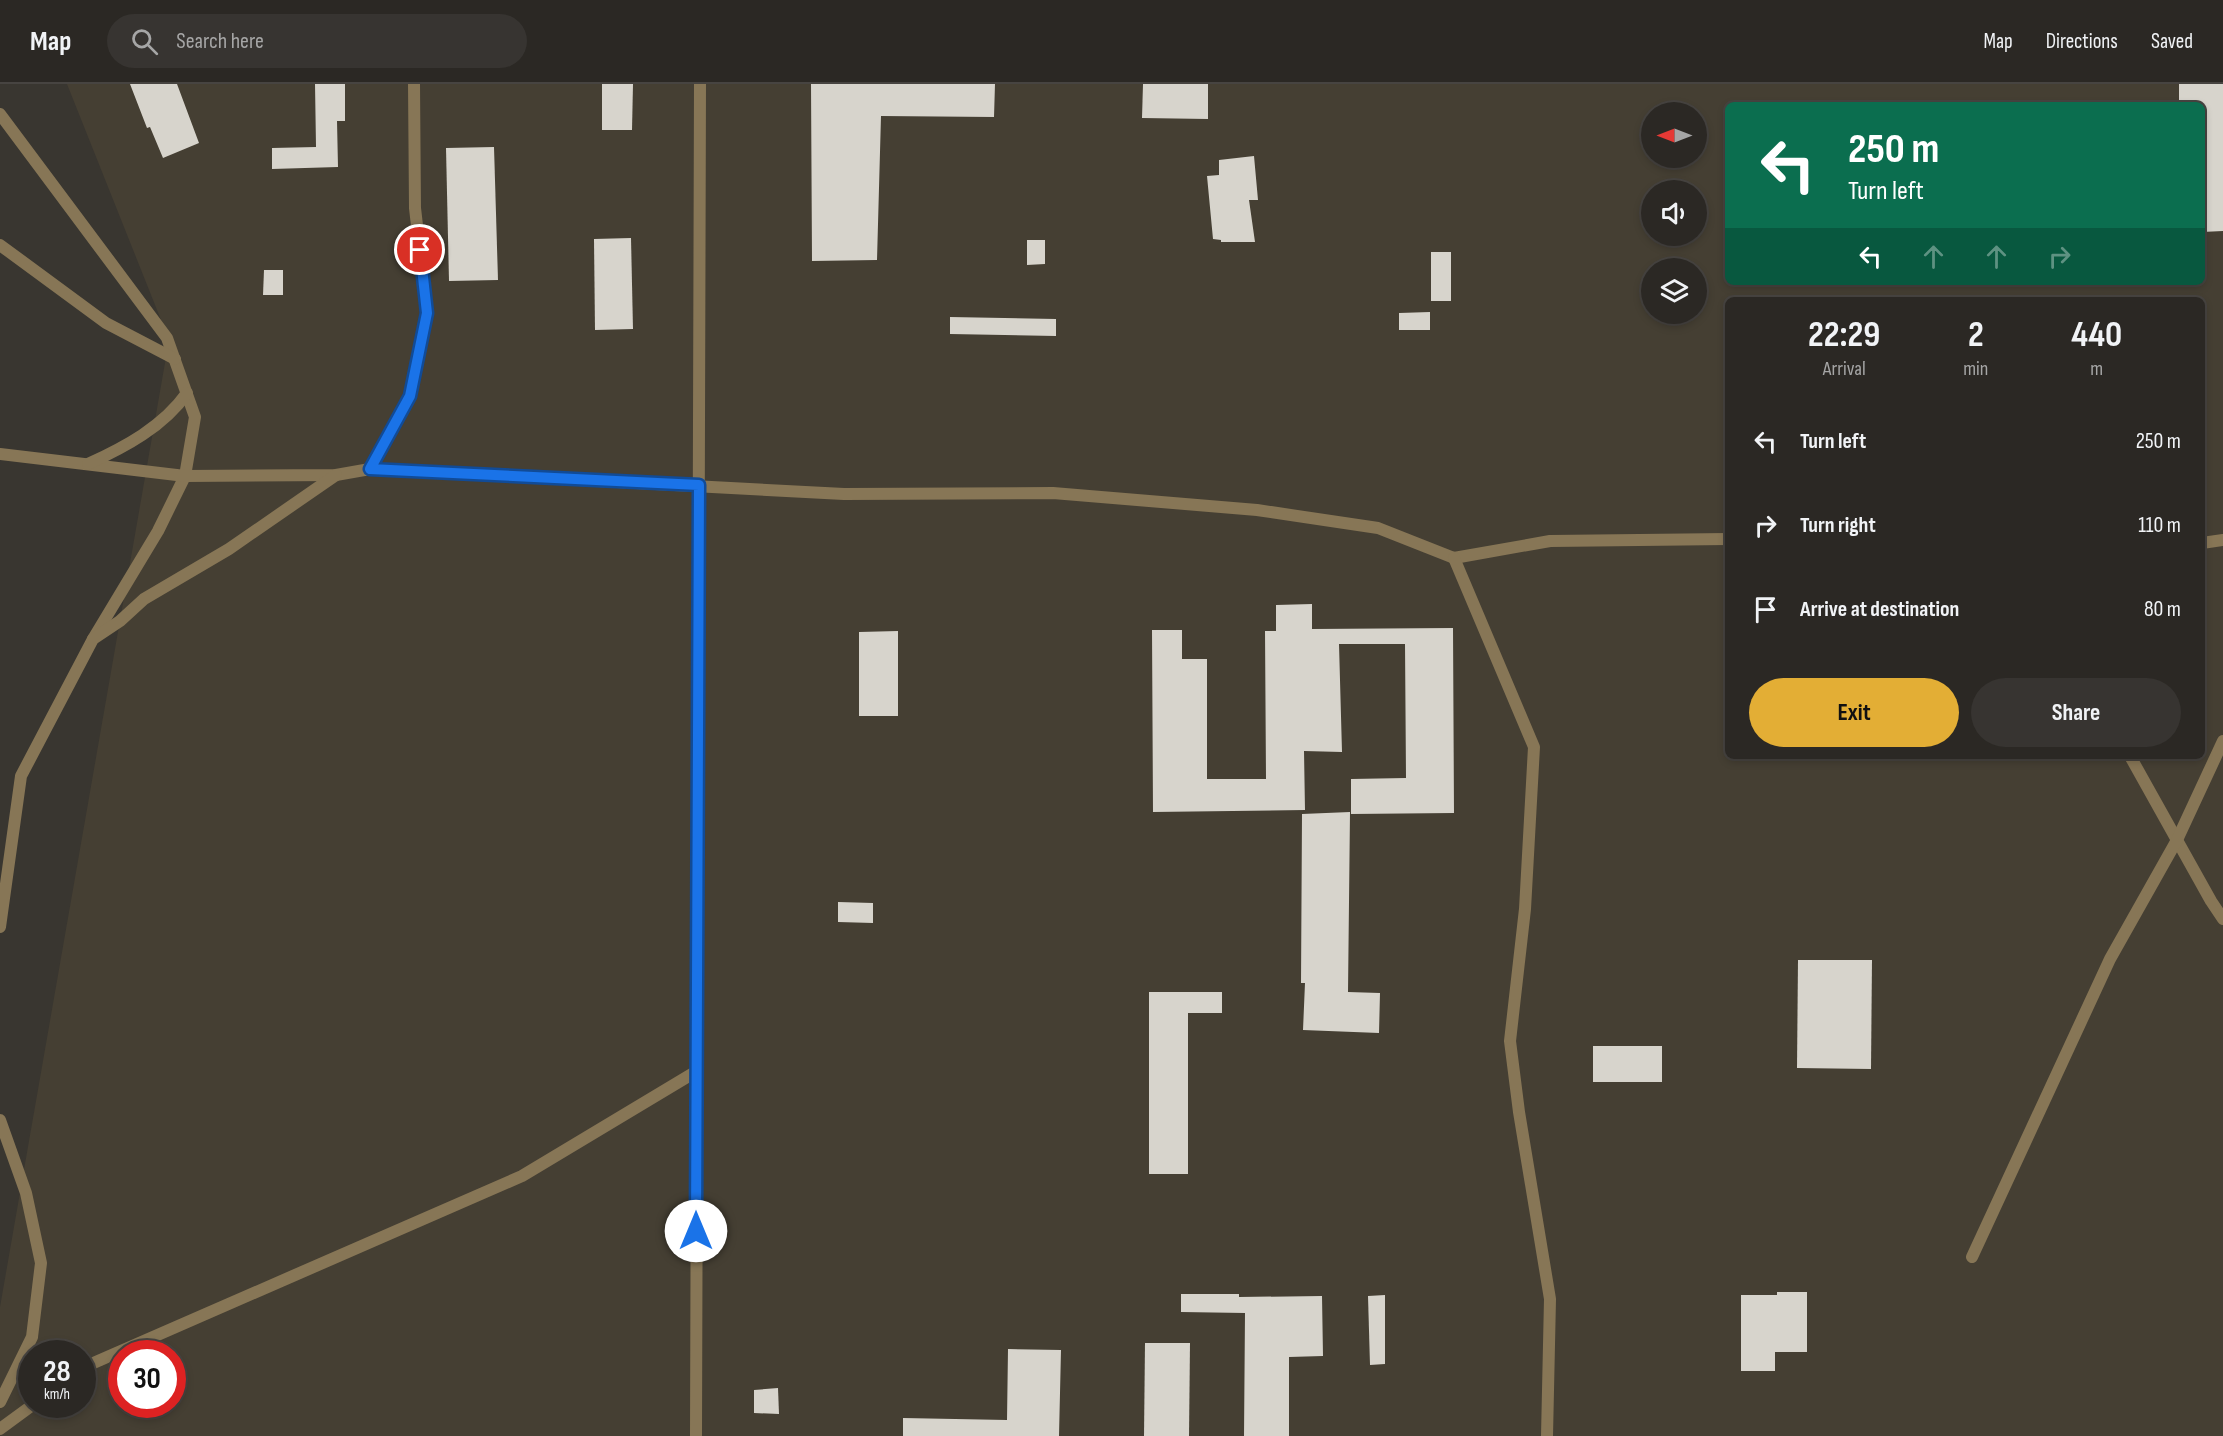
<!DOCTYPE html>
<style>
:root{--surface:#2b2824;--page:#373431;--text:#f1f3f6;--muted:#a6a6a6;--line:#474441;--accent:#e3ae35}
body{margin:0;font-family:"Sofia Sans Condensed",sans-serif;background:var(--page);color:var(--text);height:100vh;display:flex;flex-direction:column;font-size:22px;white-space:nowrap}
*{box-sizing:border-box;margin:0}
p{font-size:20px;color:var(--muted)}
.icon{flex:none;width:33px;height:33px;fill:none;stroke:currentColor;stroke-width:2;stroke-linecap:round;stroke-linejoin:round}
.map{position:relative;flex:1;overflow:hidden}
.panel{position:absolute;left:1725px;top:213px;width:480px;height:462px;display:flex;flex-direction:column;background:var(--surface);border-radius:9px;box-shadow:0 3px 9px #0003,0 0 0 2px var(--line)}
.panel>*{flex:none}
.hud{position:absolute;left:1725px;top:18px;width:480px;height:183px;border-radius:9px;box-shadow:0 3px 9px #0003,0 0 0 2px var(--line);background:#0b6e4f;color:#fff;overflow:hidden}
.needle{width:39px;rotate:270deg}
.fabs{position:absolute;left:1641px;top:18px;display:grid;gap:12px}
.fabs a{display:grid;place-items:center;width:66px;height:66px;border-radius:50%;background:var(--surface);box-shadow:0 3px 9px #0003,0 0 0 2px var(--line);font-size:30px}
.speed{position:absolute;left:18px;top:1256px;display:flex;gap:12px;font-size:30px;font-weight:700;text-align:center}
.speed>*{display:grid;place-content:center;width:78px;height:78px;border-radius:50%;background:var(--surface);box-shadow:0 3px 9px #0003,0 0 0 2px var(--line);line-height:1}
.speed small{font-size:15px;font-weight:400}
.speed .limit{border:9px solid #d22;background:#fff;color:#111}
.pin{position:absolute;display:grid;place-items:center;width:51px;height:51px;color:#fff;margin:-26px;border:3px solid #fff;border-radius:50%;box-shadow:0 2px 6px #0007}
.me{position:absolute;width:66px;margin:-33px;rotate:0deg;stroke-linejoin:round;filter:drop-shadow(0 0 4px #0008)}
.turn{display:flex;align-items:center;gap:21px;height:126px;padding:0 24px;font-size:27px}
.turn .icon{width:78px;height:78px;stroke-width:2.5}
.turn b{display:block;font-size:42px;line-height:51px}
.lanes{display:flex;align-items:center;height:57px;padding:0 24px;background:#0003;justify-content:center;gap:30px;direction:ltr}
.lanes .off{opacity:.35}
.eta{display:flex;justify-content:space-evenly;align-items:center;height:102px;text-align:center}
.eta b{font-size:36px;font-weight:700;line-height:42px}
.cta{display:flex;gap:12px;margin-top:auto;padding:12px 24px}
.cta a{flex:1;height:69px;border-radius:36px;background:var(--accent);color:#111;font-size:24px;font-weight:700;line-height:69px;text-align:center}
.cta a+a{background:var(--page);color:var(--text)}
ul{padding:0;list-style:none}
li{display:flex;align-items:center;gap:18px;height:84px;padding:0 24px}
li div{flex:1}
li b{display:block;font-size:22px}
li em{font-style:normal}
header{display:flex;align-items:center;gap:36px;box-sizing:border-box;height:84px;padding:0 30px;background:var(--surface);border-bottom:2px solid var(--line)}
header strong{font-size:28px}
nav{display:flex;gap:33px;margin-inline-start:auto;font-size:21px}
.search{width:420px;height:54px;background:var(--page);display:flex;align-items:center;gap:15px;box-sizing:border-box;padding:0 21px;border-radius:33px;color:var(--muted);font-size:22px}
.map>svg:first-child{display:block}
.built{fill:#453f33;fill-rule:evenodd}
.building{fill:#d7d4cc}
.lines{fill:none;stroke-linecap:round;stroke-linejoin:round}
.street{stroke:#877656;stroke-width:12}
.route-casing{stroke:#114b97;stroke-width:15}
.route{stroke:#1a73e8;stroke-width:10}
</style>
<header>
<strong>Map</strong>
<div class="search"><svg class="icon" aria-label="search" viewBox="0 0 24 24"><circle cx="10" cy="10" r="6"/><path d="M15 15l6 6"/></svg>Search here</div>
<nav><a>Map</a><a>Directions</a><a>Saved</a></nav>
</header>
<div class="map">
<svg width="2223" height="1352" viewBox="0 0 2223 1352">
<rect width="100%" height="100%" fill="#393630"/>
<path class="built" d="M 67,0 L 2223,0 L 2223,1352 L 0,1352 L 0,1223 L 169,256 ZM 1728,21 L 2202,21 L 2202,198 L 1728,198 ZM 1652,28 L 1696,28 L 1696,74 L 1652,74 ZM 1652,106 L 1696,106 L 1696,152 L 1652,152 ZM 1652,184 L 1696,184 L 1696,230 L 1652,230 ZM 1728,216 L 2202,216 L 2202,672 L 1728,672 ZM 32,1269 L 82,1269 L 82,1320 L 32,1320 ZM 122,1269 L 172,1269 L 172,1320 L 122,1320 Z"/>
<g class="building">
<polygon points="130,0 177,0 199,59 163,74 150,43 147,44"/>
<polygon points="315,0 345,0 345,37 337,37 338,83 272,85 272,64 316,63"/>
<polygon points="602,0 633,0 632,46 602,46"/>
<polygon points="811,0 995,0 994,33 881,32 877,176 812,177"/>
<polygon points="1143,0 1208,0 1208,35 1142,34"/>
<polygon points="2179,0 2223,0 2223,147 2202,148 2202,21 2179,21"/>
<polygon points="494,63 498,196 449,197 446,64"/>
<polygon points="1254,72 1258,116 1249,116 1255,158 1221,158 1221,156 1213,155 1207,92 1219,91 1219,76"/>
<polygon points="631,154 633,245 595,246 594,155"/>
<polygon points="1027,156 1045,156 1045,180 1027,181"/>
<rect x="1431" y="168" width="20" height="49"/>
<polygon points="264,186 283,186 283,211 263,211"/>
<polygon points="1430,228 1430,246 1399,246 1399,229"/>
<polygon points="950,233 1056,235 1056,252 950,250"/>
<polygon points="1312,520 1312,545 1453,544 1454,729 1351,730 1351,695 1406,694 1405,560 1339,560 1342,668 1304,667 1305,726 1153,728 1152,546 1182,546 1182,575 1207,575 1207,695 1266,695 1265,547 1276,547 1276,521"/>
<polygon points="898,547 898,632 859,632 859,548"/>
<polygon points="1350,728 1348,908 1380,909 1379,949 1303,946 1305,899 1301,899 1302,730"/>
<polygon points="838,818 873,819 873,839 838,838"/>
<polygon points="1798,876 1872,876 1871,985 1797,984"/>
<polygon points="1149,908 1222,908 1222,929 1188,929 1188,1090 1149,1090"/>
<rect x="1593" y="962" width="69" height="36"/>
<polygon points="1777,1208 1807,1208 1807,1268 1775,1268 1775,1287 1741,1287 1741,1211 1777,1211"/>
<polygon points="1181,1210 1239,1210 1239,1213 1322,1212 1323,1272 1289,1273 1289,1352 1244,1352 1245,1229 1181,1228"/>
<polygon points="1385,1211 1385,1280 1370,1281 1368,1212"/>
<polygon points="1145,1259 1190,1259 1189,1352 1144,1352"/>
<polygon points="1008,1265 1061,1266 1059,1352 903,1352 903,1334 1007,1336"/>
<polygon points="778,1304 779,1330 754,1329 754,1306"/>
</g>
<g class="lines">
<g class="street">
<polyline points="0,30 167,254 195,333 185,392 158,447 93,555"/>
<polyline points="0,161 106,239 175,275"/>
<polyline points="0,370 185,392 336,391 370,385 844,410 1053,409 1257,426 1378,444 1454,474 1550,457 1728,455"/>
<path d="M 88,380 C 125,363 163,343 187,309"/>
<polyline points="370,385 410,312 427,229 415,124 414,0"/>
<polyline points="2202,459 2223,456"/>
<polyline points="1454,474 1534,663 1525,825 1510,957 1519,1028 1550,1215 1547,1352"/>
<polyline points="2130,672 2211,817 2223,835"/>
<polyline points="0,843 21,692 93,555 120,537 144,515 229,465 336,391"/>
<polyline points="0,1036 26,1109 41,1179 32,1253 0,1318"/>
<polyline points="1972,1173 2110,875 2177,756 2223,657"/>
<polyline points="82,1284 522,1092 697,987"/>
<polyline points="0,1345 34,1320"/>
<polyline points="696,1352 700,0"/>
</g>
</g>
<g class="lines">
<defs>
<polyline id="route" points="420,166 427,229 410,312 370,385 699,401 696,1147"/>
</defs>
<use href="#route" class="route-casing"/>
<use href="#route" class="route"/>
</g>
</svg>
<div class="fabs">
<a><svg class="needle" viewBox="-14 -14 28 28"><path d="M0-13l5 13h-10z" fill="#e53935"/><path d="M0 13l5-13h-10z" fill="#a6a6a6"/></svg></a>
<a><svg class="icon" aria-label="sound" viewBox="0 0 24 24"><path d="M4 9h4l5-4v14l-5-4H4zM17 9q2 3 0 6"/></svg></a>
<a><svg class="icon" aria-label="layers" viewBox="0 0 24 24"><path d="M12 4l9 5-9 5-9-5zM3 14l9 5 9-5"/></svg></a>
</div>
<div class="speed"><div>28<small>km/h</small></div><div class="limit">30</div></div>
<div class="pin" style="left:420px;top:166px;background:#d93025"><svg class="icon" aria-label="arrive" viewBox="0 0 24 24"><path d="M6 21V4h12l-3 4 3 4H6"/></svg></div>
<svg class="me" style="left:696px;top:1147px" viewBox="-20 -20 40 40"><circle r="19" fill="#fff"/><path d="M0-13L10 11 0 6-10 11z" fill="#1a73e8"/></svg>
<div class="hud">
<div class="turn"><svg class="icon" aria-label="left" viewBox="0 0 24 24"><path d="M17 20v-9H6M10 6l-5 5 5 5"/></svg><div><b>250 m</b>Turn left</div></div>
<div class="lanes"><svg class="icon" aria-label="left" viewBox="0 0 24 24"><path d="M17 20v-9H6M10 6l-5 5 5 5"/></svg><svg class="icon off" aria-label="ahead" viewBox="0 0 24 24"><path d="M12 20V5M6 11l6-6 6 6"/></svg><svg class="icon off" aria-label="ahead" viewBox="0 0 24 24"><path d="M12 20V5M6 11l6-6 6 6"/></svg><svg class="icon off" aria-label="right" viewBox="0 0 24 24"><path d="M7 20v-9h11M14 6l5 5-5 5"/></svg></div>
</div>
<section class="panel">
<div class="eta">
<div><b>22:29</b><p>Arrival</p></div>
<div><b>2</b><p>min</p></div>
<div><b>440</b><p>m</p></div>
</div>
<ul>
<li><svg class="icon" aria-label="left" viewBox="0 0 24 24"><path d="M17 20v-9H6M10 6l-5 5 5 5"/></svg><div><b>Turn left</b></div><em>250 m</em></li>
<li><svg class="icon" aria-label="right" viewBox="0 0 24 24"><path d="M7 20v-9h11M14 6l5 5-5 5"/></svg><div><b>Turn right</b></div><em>110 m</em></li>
<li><svg class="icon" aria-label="arrive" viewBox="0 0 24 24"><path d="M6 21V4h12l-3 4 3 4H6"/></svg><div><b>Arrive at destination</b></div><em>80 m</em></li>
</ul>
<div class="cta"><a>Exit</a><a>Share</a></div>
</section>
</div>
